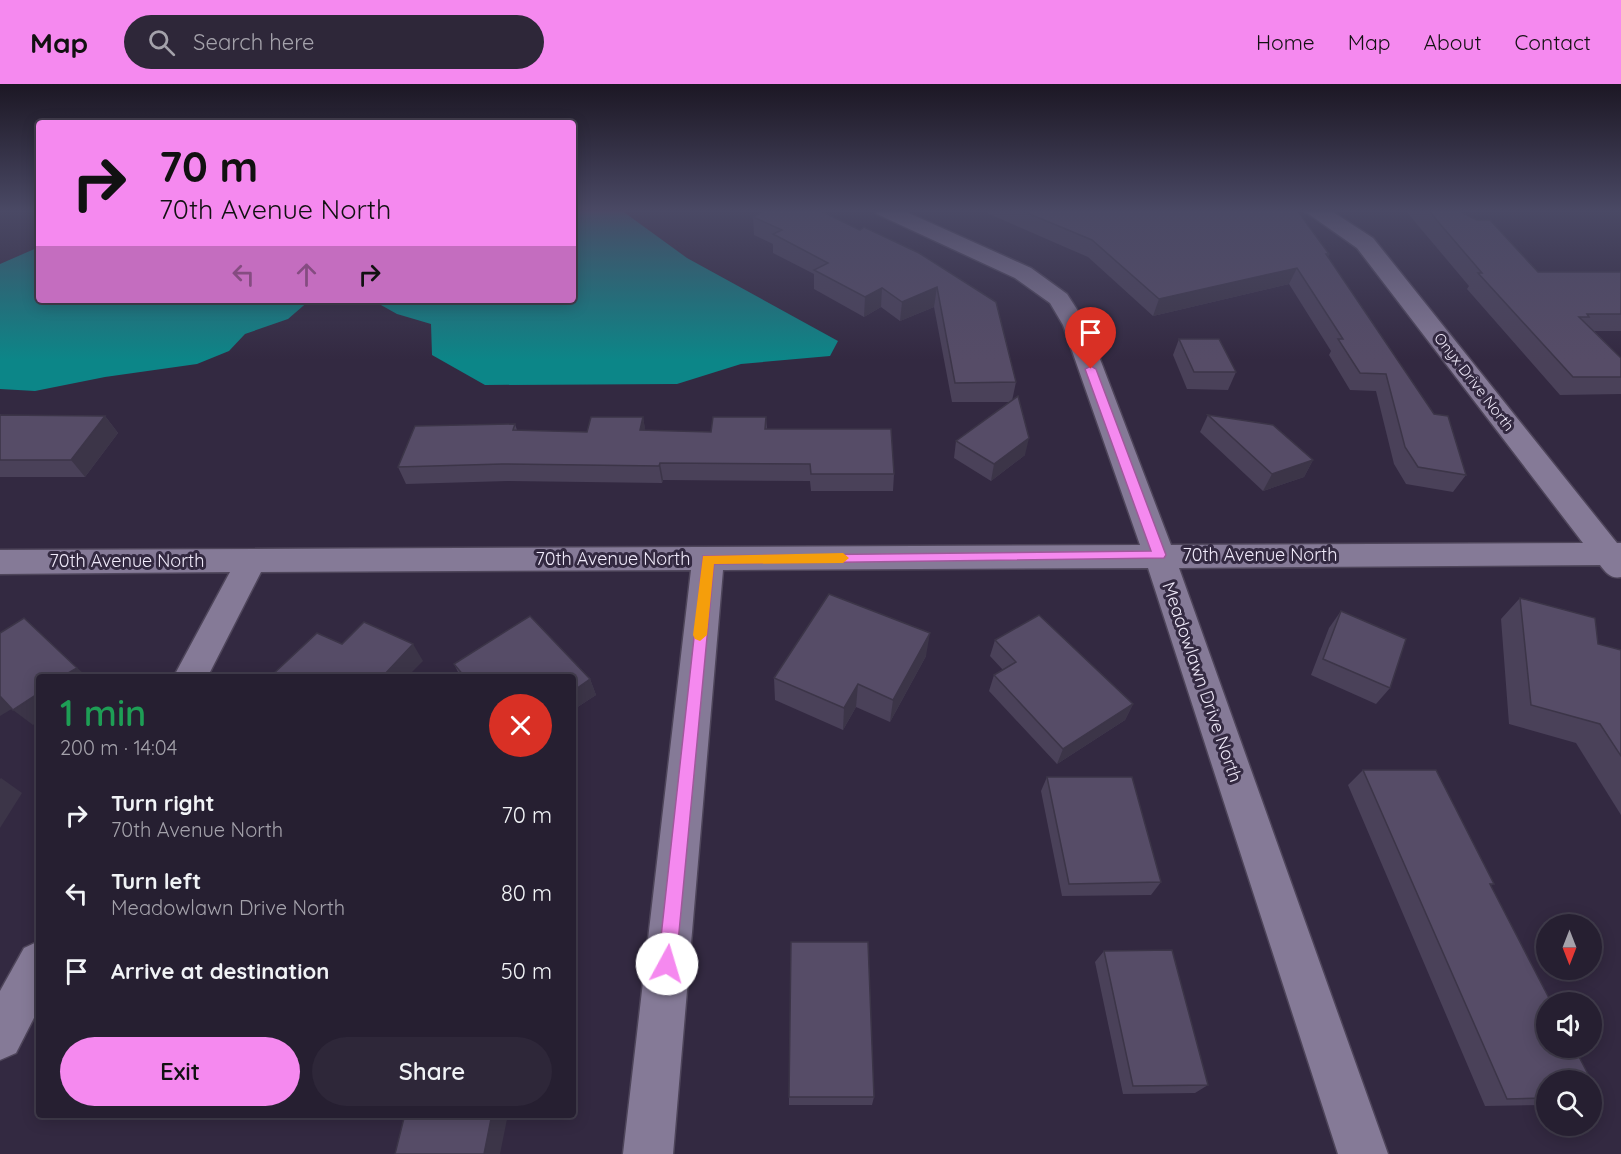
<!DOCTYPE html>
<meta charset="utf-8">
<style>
:root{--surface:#261f31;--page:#2e2739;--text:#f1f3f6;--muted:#a4a2ab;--line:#423d4d;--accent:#f589ef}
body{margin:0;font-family:Quicksand,sans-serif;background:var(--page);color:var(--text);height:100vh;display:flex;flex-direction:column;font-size:22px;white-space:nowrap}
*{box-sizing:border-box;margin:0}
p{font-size:20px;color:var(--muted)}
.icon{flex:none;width:33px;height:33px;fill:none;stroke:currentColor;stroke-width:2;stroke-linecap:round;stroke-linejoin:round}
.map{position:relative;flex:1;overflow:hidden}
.panel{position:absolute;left:36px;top:590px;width:540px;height:444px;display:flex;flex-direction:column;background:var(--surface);border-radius:6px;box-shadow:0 3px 15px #0003,0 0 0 2px var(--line)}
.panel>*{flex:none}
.top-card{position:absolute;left:36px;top:36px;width:540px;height:183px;border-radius:6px;box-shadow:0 3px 15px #0003,0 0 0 2px var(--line);background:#f589ef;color:#111;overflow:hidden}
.needle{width:39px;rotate:180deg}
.buttons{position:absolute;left:1536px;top:830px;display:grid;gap:12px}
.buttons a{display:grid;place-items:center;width:66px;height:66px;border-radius:50%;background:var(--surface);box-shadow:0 3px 15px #0003,0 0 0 2px var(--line);font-size:30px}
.pin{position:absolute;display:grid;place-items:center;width:51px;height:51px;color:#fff;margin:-62px -26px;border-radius:50% 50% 50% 0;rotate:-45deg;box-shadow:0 0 6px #0007}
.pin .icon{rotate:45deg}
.me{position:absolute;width:66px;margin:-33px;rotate:6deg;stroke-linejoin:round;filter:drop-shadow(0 0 4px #0008)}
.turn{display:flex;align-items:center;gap:21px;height:126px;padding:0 24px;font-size:27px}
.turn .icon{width:78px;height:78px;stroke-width:2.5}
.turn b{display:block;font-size:42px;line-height:51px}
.lanes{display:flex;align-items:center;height:57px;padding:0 24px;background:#0003;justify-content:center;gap:30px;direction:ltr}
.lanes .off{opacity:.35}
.round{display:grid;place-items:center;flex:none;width:63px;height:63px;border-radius:32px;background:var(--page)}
.overview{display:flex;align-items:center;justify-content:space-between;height:102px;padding:0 24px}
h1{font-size:36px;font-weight:600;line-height:45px;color:#1e9e55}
.button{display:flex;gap:12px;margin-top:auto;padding:12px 24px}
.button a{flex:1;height:69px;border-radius:36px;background:var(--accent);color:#111;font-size:24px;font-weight:600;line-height:69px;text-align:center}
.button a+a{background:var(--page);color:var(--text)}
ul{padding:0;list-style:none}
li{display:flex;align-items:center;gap:18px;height:78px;padding:0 24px}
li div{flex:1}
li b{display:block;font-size:22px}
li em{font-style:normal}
header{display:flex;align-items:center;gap:36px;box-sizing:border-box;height:84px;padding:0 30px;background:var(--accent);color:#111}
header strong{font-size:28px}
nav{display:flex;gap:33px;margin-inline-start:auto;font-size:21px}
.search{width:420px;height:54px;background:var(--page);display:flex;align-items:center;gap:15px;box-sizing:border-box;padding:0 21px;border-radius:33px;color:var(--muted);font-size:22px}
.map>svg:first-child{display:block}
.water{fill:#0c8688}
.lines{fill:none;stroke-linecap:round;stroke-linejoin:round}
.minor-casing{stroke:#4e455a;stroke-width:3}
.minor{fill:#857a97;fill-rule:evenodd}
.wall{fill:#4a4159}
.shaded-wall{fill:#3c3548}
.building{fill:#564c67;stroke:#3c3548;stroke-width:1.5}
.route{fill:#f589ef;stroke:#9f599b;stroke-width:1.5}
.slow{fill:#f59e0b}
.labels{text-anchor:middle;stroke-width:6;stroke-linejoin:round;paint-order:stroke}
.far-street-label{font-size:15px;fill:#f0eafa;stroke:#332941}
.street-label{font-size:18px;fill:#f0eafa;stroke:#332941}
</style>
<header>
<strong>Map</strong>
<div class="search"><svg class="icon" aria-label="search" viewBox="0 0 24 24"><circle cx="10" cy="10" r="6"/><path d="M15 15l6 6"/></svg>Search here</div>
<nav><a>Home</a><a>Map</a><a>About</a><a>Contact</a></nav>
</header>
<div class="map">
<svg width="1621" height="1070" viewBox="0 0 1621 1070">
<rect width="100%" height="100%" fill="#332941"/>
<g class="water">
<polygon points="573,126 621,126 687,174 838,257 830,272 741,280 677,300 485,301 432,271 431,240 397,230 372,216 573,216"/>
<polygon points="39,163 39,216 310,216 288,235 245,250 229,267 197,280 105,293 35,307 0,305 0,180"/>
</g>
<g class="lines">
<defs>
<g id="minor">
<path d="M 874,126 L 902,126 L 1031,184 L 1067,210 L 1087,241 L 1171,461 L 1583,459 L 1357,164 L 1303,126 L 1330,126 L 1373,154 L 1617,459 L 1621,459 L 1621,493 C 1611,495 1606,489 1600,481 L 1179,484 L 1388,1070 L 1338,1070 L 1148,484 L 723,486 L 673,1070 L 623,1070 L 691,486 L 261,488 L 208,592 L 174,592 L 230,488 L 0,490 L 0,466 L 1140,461 L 1063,241 L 1050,219 L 1015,194 L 877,130 Z"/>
<polygon points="39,857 39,924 16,969 0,976 0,907 24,864"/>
</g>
</defs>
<use href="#minor" class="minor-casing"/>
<use href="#minor" class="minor"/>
</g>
<g class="wall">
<polygon points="980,126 1297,126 1329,170 1328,173 1466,391 1453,408 1406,400 1394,380 1376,307 1350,306 1329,271 1331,267 1289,200 1153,232 1088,173"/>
<polygon points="1405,126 1457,126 1538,188 1621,188 1621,247 1594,247 1621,274 1621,310 1560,311 1467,205 1469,202"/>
<polygon points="753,133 860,146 919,169 1016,298 1012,317 1025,371 991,397 954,374 956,357 1010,318 952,318 934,223 900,237 881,223 864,233 814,205 814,190 773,169 773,160 754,151"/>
<polygon points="1179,255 1236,288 1228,306 1187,305 1173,271"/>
<polygon points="0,330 1,331 105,332 118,349 85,393 0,393"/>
<polygon points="1208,331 1313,376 1304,393 1263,407 1200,348"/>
<polygon points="643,333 645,346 711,348 766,333 767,345 894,390 893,407 811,407 810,397 663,396 662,399 508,397 406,400 398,383 515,340 517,346 587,348"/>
<polygon points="1520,514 1598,560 1621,566 1621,731 1576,659 1509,640 1501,535"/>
<polygon points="1341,527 1390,604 1376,620 1311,591 1329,544"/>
<polygon points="530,532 590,595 596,611 573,626 573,592 460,592 454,580"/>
<polygon points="995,556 1133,620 1125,636 1057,680 989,607 994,591 1003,586 990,572"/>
<polygon points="926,572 890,638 856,623 843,646 775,616 774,594"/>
<polygon points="1363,686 1494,800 1491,801 1546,996 1546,1021 1485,1022 1348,701"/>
<polygon points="1047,693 1161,798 1151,811 1062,812 1041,707"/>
<polygon points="1104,867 1208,1001 1195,1009 1123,1010 1095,878"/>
<polygon points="789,1013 874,1013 872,1021 789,1021"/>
</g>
<g class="shaded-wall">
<polygon points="1297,184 1289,200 1153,232 1159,215"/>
<polygon points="937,203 934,223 900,237 902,218"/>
<polygon points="882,204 881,223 864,233 865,213"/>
<polygon points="105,332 118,349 85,393 71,376"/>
<polygon points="643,333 646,350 640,346"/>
<polygon points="1029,354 1025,371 991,397 994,380"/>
<polygon points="1313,376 1304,393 1263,407 1272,390"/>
<polygon points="660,379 663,396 662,399 659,382"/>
<polygon points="24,534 86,592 63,592"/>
<polygon points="930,549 926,572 890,638 893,616"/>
<polygon points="413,560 423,577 408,592 383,592"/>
<polygon points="590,595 596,611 573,626 573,607"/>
<polygon points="858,600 856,623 843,646 844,624"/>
<polygon points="39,609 39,637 33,641 13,626"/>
<polygon points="0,610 15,623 0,632"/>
<polygon points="1133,620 1125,636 1057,680 1063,665"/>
<polygon points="1,694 22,709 0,744 0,695"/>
<polygon points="492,1030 508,1030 500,1070 484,1070"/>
</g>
<g class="building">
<polygon points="766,126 819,126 860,146 864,143 919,169 996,218 1016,298 955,299 937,203 902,218 882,204 865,213 814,186 828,179 773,150 782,146 753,133"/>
<polygon points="1020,126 1297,126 1329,170 1326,170 1434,330 1448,332 1466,391 1418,383 1405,363 1386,290 1360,289 1338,255 1343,255 1297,184 1159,215 1092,156"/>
<polygon points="1428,126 1457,126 1477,136 1490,136 1538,188 1621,188 1621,230 1587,230 1589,233 1579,233 1621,274 1621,293 1573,293 1478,189 1482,189"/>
<polygon points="1179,255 1219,255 1236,288 1194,288"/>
<polygon points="1018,312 1029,354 994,380 956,357"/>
<polygon points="0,331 105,332 71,376 0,376"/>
<polygon points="1208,331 1273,341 1313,376 1272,390"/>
<polygon points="591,333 643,333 640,346 711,348 713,333 766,333 765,345 891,345 894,390 811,390 810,380 660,379 659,382 502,380 398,383 415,342 515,340 513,346 587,348"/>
<polygon points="829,510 930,549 893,616 858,600 844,624 774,594"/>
<polygon points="1520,514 1595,534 1598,560 1621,566 1621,672 1600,640 1531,621"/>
<polygon points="1341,527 1406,555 1390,604 1323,575"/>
<polygon points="1039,531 1133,620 1063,665 994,591 1016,578 995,556"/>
<polygon points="530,532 590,595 573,607 573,592 464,592 454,580"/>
<polygon points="24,534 77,584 63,592 39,592 39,609 13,626 0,612 0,549"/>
<polygon points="364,538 413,560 383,592 271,592 317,549 342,560"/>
<polygon points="1363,686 1436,686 1494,800 1490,800 1551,918 1546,918 1546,963 1574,963 1591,996 1546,996 1546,1014 1507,1015"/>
<polygon points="1047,693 1132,693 1161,798 1069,800"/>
<polygon points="791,858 868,858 874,1013 789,1013"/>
<polygon points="1172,866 1208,1001 1133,1002 1104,867"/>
<polygon points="1592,998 1599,1012 1592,1012"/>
<polygon points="405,1030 492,1030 484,1070 395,1070"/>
</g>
<linearGradient id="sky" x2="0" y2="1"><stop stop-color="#1c1724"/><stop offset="0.46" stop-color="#4a4965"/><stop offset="1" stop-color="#4a4965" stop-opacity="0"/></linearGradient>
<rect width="1621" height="276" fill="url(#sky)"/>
<polygon class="route" points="1091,282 1096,285 1166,471 1164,474 714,480 676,880 673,886 667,889 661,886 658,880 703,472 1151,467 1085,285"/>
<polygon class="slow" points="843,469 849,474 843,479 714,480 707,551 700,557 695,555 693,551 703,472"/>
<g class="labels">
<g class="far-street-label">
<text transform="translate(1474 298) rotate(52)" y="5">Onyx Drive North</text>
</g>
<g class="street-label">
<text x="1260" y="477">70th Avenue North</text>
<text x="613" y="481">70th Avenue North</text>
<text x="127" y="483">70th Avenue North</text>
<text transform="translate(1202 598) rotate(71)" y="6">Meadowlawn Drive North</text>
</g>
</g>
</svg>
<div class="buttons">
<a><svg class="needle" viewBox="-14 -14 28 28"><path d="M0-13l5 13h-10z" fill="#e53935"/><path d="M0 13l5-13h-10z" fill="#a4a2ab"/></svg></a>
<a><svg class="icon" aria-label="sound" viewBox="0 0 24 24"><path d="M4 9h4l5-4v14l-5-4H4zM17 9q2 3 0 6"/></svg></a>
<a><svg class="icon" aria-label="search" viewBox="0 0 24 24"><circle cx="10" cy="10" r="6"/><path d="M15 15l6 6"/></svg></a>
</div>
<div class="pin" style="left:1091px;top:285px;background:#d93025"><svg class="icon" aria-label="arrive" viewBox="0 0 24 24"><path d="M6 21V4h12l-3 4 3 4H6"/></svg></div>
<svg class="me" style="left:667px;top:880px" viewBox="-20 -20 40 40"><circle r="19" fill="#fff"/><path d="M0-13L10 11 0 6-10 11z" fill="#f589ef"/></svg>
<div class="top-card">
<div class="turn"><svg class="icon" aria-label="right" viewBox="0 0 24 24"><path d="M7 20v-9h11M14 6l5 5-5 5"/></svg><div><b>70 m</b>70th Avenue North</div></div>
<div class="lanes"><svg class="icon off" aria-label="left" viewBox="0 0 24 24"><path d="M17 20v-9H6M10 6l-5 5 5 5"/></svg><svg class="icon off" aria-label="ahead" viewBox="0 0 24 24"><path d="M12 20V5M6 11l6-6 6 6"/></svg><svg class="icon" aria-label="right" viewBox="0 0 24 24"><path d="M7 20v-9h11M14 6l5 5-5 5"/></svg></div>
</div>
<section class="panel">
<div class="overview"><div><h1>1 min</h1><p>200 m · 14:04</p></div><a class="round" style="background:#d93025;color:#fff"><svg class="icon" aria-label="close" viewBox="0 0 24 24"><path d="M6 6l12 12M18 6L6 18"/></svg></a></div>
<ul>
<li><svg class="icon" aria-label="right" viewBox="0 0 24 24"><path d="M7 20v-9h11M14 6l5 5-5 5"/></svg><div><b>Turn right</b><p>70th Avenue North</p></div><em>70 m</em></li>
<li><svg class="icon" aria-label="left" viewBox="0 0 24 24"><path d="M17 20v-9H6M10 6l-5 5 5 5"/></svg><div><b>Turn left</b><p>Meadowlawn Drive North</p></div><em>80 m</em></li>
<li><svg class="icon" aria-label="arrive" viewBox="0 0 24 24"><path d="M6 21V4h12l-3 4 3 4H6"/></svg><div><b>Arrive at destination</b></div><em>50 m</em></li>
</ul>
<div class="button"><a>Exit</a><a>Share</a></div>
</section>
</div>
